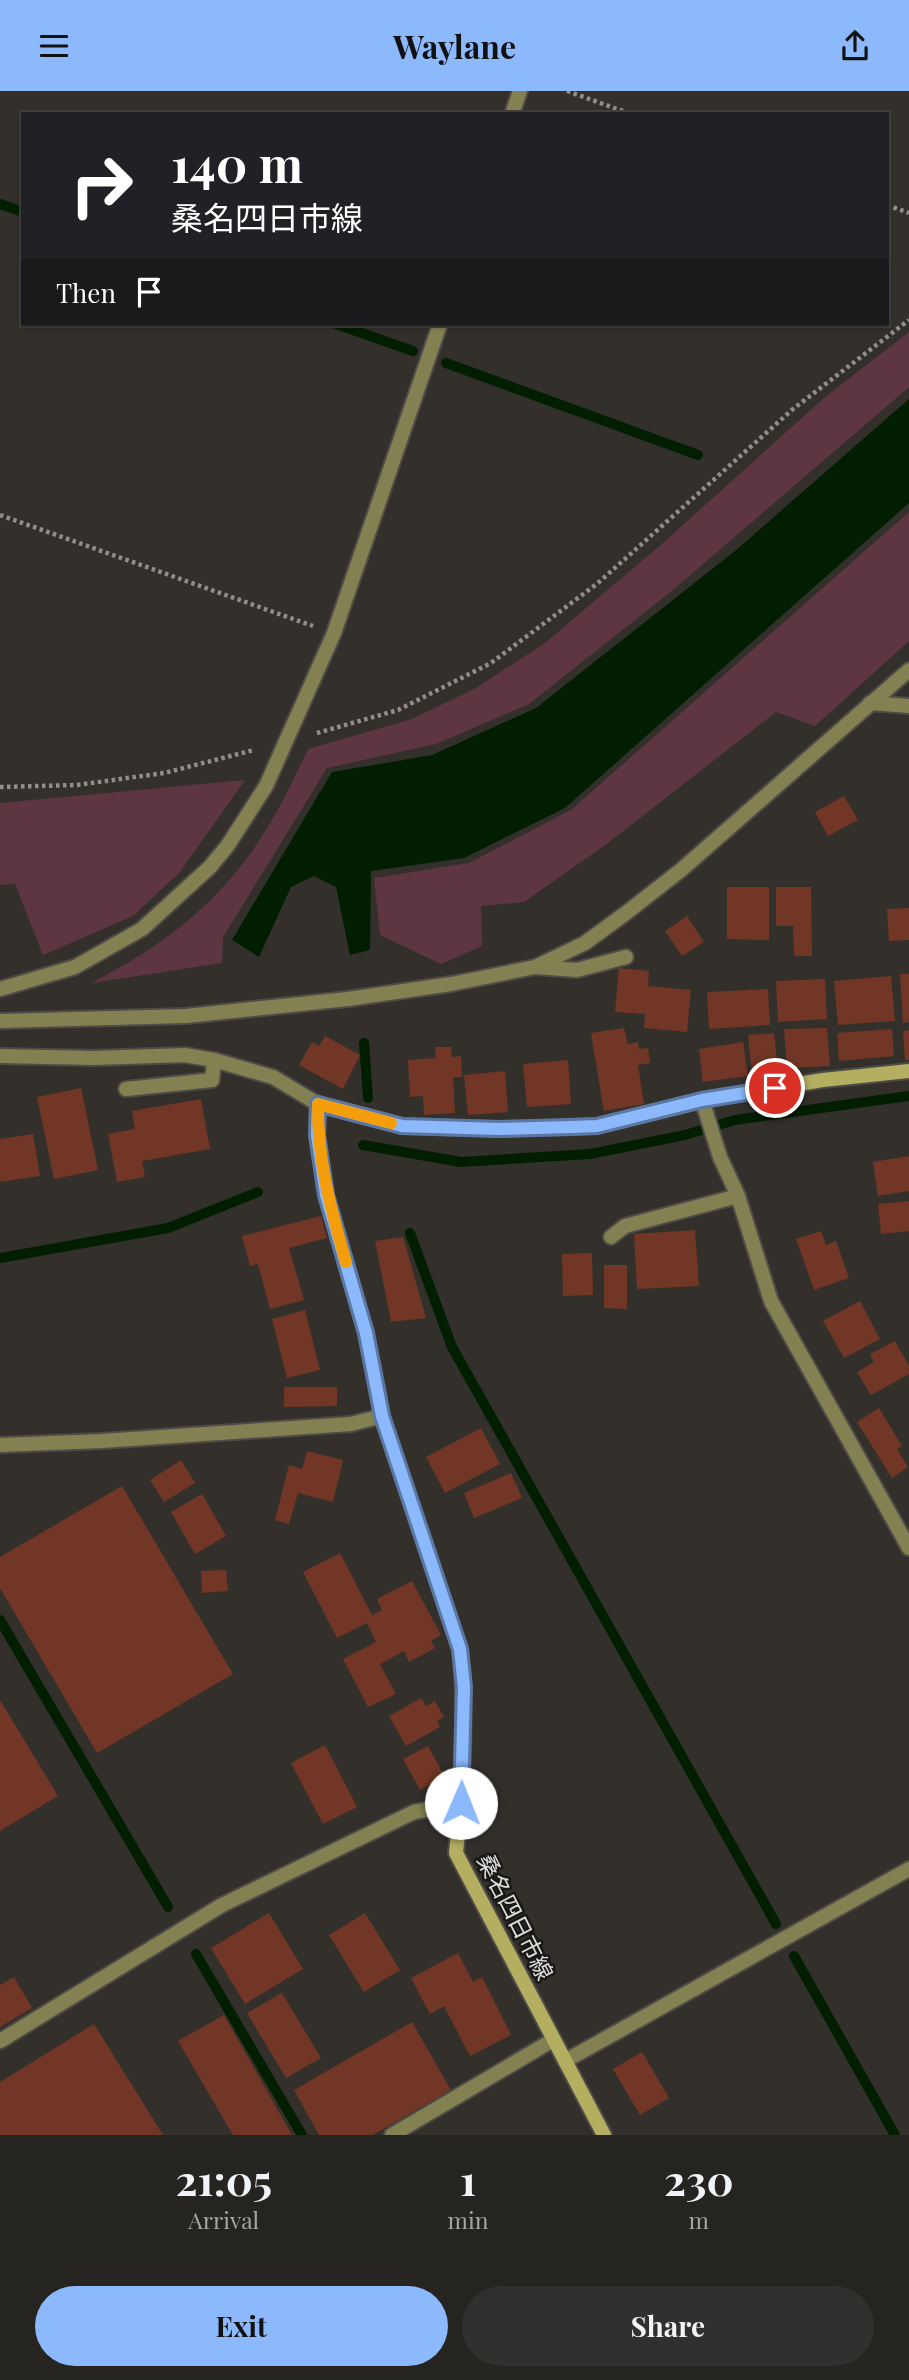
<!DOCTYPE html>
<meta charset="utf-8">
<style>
:root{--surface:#262421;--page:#32302e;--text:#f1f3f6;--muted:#a4a4a5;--line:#42413f;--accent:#8cb9fc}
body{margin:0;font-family:"Playfair Display","Noto Sans JP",serif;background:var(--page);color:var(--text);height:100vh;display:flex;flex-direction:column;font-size:26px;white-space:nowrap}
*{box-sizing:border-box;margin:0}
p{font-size:23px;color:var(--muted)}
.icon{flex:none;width:38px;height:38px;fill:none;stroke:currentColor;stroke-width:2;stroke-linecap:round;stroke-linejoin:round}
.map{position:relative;height:2044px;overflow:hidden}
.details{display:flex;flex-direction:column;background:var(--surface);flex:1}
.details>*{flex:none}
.guide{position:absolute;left:21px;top:21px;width:868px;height:214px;border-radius:0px;box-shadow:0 2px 5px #0004,0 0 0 2px var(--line);background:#202124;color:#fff;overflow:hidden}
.pin{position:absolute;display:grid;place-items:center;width:60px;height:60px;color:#fff;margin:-30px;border:4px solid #fff;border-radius:50%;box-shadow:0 2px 7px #0007}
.me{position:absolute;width:77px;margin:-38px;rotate:1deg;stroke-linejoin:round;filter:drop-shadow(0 0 5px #0008)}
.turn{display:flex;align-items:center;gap:24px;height:147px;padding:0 35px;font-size:32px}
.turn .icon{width:91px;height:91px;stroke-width:2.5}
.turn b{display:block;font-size:49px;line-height:60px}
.then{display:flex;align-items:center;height:66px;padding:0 35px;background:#0003;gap:14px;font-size:26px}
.eta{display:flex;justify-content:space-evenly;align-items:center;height:119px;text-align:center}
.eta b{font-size:42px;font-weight:700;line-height:49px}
.button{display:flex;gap:14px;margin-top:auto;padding:14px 35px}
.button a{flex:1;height:80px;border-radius:42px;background:var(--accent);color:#111;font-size:28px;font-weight:700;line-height:80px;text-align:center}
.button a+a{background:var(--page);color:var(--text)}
header{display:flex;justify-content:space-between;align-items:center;height:91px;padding:0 35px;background:var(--accent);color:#111;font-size:32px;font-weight:700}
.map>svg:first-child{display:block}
.green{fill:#5e3641}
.water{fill:#021e00}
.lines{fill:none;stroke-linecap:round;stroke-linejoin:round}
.stream{stroke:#021e00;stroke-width:10}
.building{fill:#713625}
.service-casing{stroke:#4f4c48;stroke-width:18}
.minor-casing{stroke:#4f4c48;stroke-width:18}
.secondary-casing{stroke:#4f4c48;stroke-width:18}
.path{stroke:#918e8b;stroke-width:4.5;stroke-dasharray:3.5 3.5;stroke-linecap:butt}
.service{stroke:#838151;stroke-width:14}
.minor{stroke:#838151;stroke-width:14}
.secondary{stroke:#b3ae60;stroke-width:14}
.route-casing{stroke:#5b78a4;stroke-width:18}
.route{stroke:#8cb9fc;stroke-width:12}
.slow{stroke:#f59e0b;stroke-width:12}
.labels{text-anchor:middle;stroke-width:5;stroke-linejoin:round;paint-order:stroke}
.street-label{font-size:23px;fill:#e0dedc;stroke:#191816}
</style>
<header><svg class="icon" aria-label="menu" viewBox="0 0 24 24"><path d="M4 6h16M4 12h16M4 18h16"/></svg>Waylane<svg class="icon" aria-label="share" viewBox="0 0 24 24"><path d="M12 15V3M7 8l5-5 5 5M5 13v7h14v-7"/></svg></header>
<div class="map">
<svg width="909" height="2044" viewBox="0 0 909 2044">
<rect width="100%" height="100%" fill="#33302c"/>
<g class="green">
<path d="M 909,241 L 909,296 L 673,499 L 529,613 L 436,653 L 327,677 L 223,846 L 222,872 L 91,892 C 164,855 223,809 266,739 C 282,713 295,685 308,658 L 412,628 L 476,597 L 545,552 L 664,451 L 824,307 Z"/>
<polygon points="909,421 909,550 815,635 776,621 608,752 524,811 481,815 482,855 441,873 380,844 374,787 469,772 571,719"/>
<polygon points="245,689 180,781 133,825 43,864 15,793 0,794 0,712"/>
</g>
<polygon class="water" points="909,308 909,412 565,717 464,767 371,780 370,859 350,864 336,796 314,785 291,796 259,866 232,849 332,681 432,664 536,617 735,460"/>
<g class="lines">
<g class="stream">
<polyline points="0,113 23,121"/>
<polyline points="336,233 413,260"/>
<polyline points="446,272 698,364"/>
<polyline points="364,952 368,1007"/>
<polyline points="363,1054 461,1071 590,1063 685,1044 735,1029 909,1005"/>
<polyline points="410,1142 452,1256 776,1833"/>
<polyline points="0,1167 168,1137 258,1101"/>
<polyline points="0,1529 168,1816"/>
<polyline points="196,1863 302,2044"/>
<polyline points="794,1865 895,2044"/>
</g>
</g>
<g class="building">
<polygon points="844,705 858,729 828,745 815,721"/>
<polygon points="727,796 769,796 769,849 727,848"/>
<polygon points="776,796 811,796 812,865 794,865 793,835 776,835"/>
<polygon points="909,817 909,849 889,850 887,818"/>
<polygon points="687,825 704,851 682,865 665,840"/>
<polygon points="619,877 649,880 648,895 691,899 687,941 644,937 645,923 615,921"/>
<polygon points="900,883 909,883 909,931 903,932"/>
<polygon points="891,885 895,930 838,934 834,890"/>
<polygon points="825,888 827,928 778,931 776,890"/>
<polygon points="768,898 770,934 709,938 707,901"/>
<polygon points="624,937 628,953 638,951 639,958 648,957 650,972 638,974 644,1013 604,1020 591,942"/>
<polygon points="827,937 830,975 787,977 784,938"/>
<polygon points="892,938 894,965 839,970 837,942"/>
<polygon points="909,939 909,969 905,969 903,940"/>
<polygon points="774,942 778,981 752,984 748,944"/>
<polygon points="325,945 360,964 343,998 299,974 312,951 319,955"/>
<polygon points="743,951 748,985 703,991 699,958"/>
<polygon points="435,956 451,956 452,966 461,965 462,986 453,986 455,1022 424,1024 423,1005 410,1006 408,969 436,967"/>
<polygon points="568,969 571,1013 527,1016 523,973"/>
<polygon points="505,980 508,1021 468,1024 464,984"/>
<polygon points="81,997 98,1079 54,1088 37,1006"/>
<polygon points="201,1008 210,1058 142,1070 145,1086 117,1091 108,1043 135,1038 132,1020"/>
<polygon points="33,1043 40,1085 0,1091 0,1048"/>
<polygon points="909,1065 909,1100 878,1105 873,1071"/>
<polygon points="909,1110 909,1140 881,1143 878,1113"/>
<polygon points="321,1125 327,1147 289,1157 304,1209 270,1218 258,1173 250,1175 242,1145"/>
<polygon points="695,1139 699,1195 637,1198 634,1143"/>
<polygon points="821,1140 826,1154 836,1150 849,1187 814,1199 796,1148"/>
<polygon points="403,1146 426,1227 391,1231 375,1150"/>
<polygon points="592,1162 593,1204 563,1205 562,1163"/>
<polygon points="604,1174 627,1174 627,1218 604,1217"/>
<polygon points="860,1210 880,1248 844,1267 823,1230"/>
<polygon points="305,1219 320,1279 287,1287 272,1228"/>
<polygon points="895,1250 909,1275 909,1283 871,1304 857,1281 874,1271 870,1263"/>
<polygon points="284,1296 337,1296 337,1315 284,1316"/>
<polygon points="879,1317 902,1355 897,1358 908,1376 892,1387 857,1331"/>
<polygon points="481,1337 500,1373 445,1402 426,1366"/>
<polygon points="307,1360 343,1369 333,1411 298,1402 289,1433 275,1429 289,1374 302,1378"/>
<polygon points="181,1369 195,1392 164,1411 150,1389"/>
<polygon points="511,1382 522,1407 474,1427 464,1402"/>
<polygon points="122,1395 233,1583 97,1662 0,1497 0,1466"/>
<polygon points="202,1403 226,1445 195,1463 171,1421"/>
<polygon points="340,1462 372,1524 382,1519 377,1508 412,1490 441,1544 431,1550 435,1557 409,1571 404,1560 380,1573 396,1603 368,1616 343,1568 376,1551 367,1532 337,1547 303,1481"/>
<polygon points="226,1479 228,1500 202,1502 201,1480"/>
<polygon points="421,1607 426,1615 435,1610 444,1626 437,1630 440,1636 406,1655 389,1625"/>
<polygon points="0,1609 58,1705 0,1740"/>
<polygon points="325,1654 357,1716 323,1733 291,1672"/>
<polygon points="428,1655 445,1686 420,1699 403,1668"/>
<polygon points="269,1822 303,1878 245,1913 211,1857"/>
<polygon points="365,1822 400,1879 364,1901 329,1844"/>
<polygon points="458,1862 473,1891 482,1886 511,1944 470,1965 444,1915 430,1923 411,1887"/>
<polygon points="14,1886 32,1917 0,1936 0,1894"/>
<polygon points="282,1902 321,1967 286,1987 247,1922"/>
<polygon points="224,1924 292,2044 233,2044 178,1950"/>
<polygon points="412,1931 451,1999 373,2044 319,2044 294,1999"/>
<polygon points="94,1933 163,2044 0,2044 0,1991"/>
<polygon points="642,1961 669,2007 640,2024 613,1978"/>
</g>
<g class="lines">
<defs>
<g id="service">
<polyline points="535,876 577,879 626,866"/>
<polyline points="126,998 212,989 214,969"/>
<polyline points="611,1146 625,1135 738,1105"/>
</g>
<g id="minor">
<polyline points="512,23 520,0"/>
<polyline points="870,612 909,615"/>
<polyline points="0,898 75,876 142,838 210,776 228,754 266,695 334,542 440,233"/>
<polyline points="0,930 186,925 348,908 451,893 535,876 585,852 626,822 681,779 909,579"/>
<polyline points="0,965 94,967 185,964 214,969 273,986 318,1013"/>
<polyline points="702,1009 720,1066 738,1105 771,1210 909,1457"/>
<polyline points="0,1354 102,1350 351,1333 382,1325"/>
<polyline points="0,1950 222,1814 414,1721 461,1712"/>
<polyline points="565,1970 909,1778"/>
<polyline points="392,2044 553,1949"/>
</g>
<path id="secondary" d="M 604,2044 L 456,1762 C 463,1694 467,1625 460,1558 L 382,1325 L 366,1242 L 326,1104 L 317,1044 L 318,1013 L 402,1035 L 499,1038 L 597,1035 L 702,1009 L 823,989 L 909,980"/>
</defs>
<use href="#service" class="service-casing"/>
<use href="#minor" class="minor-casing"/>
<use href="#secondary" class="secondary-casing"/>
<g class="path">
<polyline points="567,0 631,23"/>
<polyline points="887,114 909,122"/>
<polyline points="0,424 313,535"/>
<polyline points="317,642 398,619 491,572 598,492 793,318 909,229"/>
<polyline points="0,696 77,694 164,682 254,659"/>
</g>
<use href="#service" class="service"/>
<use href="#minor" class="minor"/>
<use href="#secondary" class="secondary"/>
</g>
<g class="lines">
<defs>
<polyline id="route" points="461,1712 464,1596 460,1558 382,1325 366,1242 326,1104 317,1044 318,1013 402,1035 499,1038 572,1036 597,1035 702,1009 775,997"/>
</defs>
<use href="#route" class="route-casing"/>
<use href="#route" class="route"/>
<path class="slow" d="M 346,1171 C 331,1119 317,1068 318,1013 L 391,1032"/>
</g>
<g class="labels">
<g class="street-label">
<text transform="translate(515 1826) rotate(63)" y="8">桑名四日市線</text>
</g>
</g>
</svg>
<div class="pin" style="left:775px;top:997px;background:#d93025"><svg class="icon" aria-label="arrive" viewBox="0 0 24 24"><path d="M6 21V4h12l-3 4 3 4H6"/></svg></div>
<svg class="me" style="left:461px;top:1712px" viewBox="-20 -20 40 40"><circle r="19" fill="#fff"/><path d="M0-13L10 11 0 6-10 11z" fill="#8cb9fc"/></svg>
<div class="guide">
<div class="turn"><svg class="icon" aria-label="right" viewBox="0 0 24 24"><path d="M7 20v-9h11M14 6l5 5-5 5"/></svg><div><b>140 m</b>桑名四日市線</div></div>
<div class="then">Then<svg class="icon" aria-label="arrive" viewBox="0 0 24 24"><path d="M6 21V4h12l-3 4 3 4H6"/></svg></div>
</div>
</div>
<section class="details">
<div class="eta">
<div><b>21:05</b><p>Arrival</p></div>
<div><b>1</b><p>min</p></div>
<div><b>230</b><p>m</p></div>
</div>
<div class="button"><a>Exit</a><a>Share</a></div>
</section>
